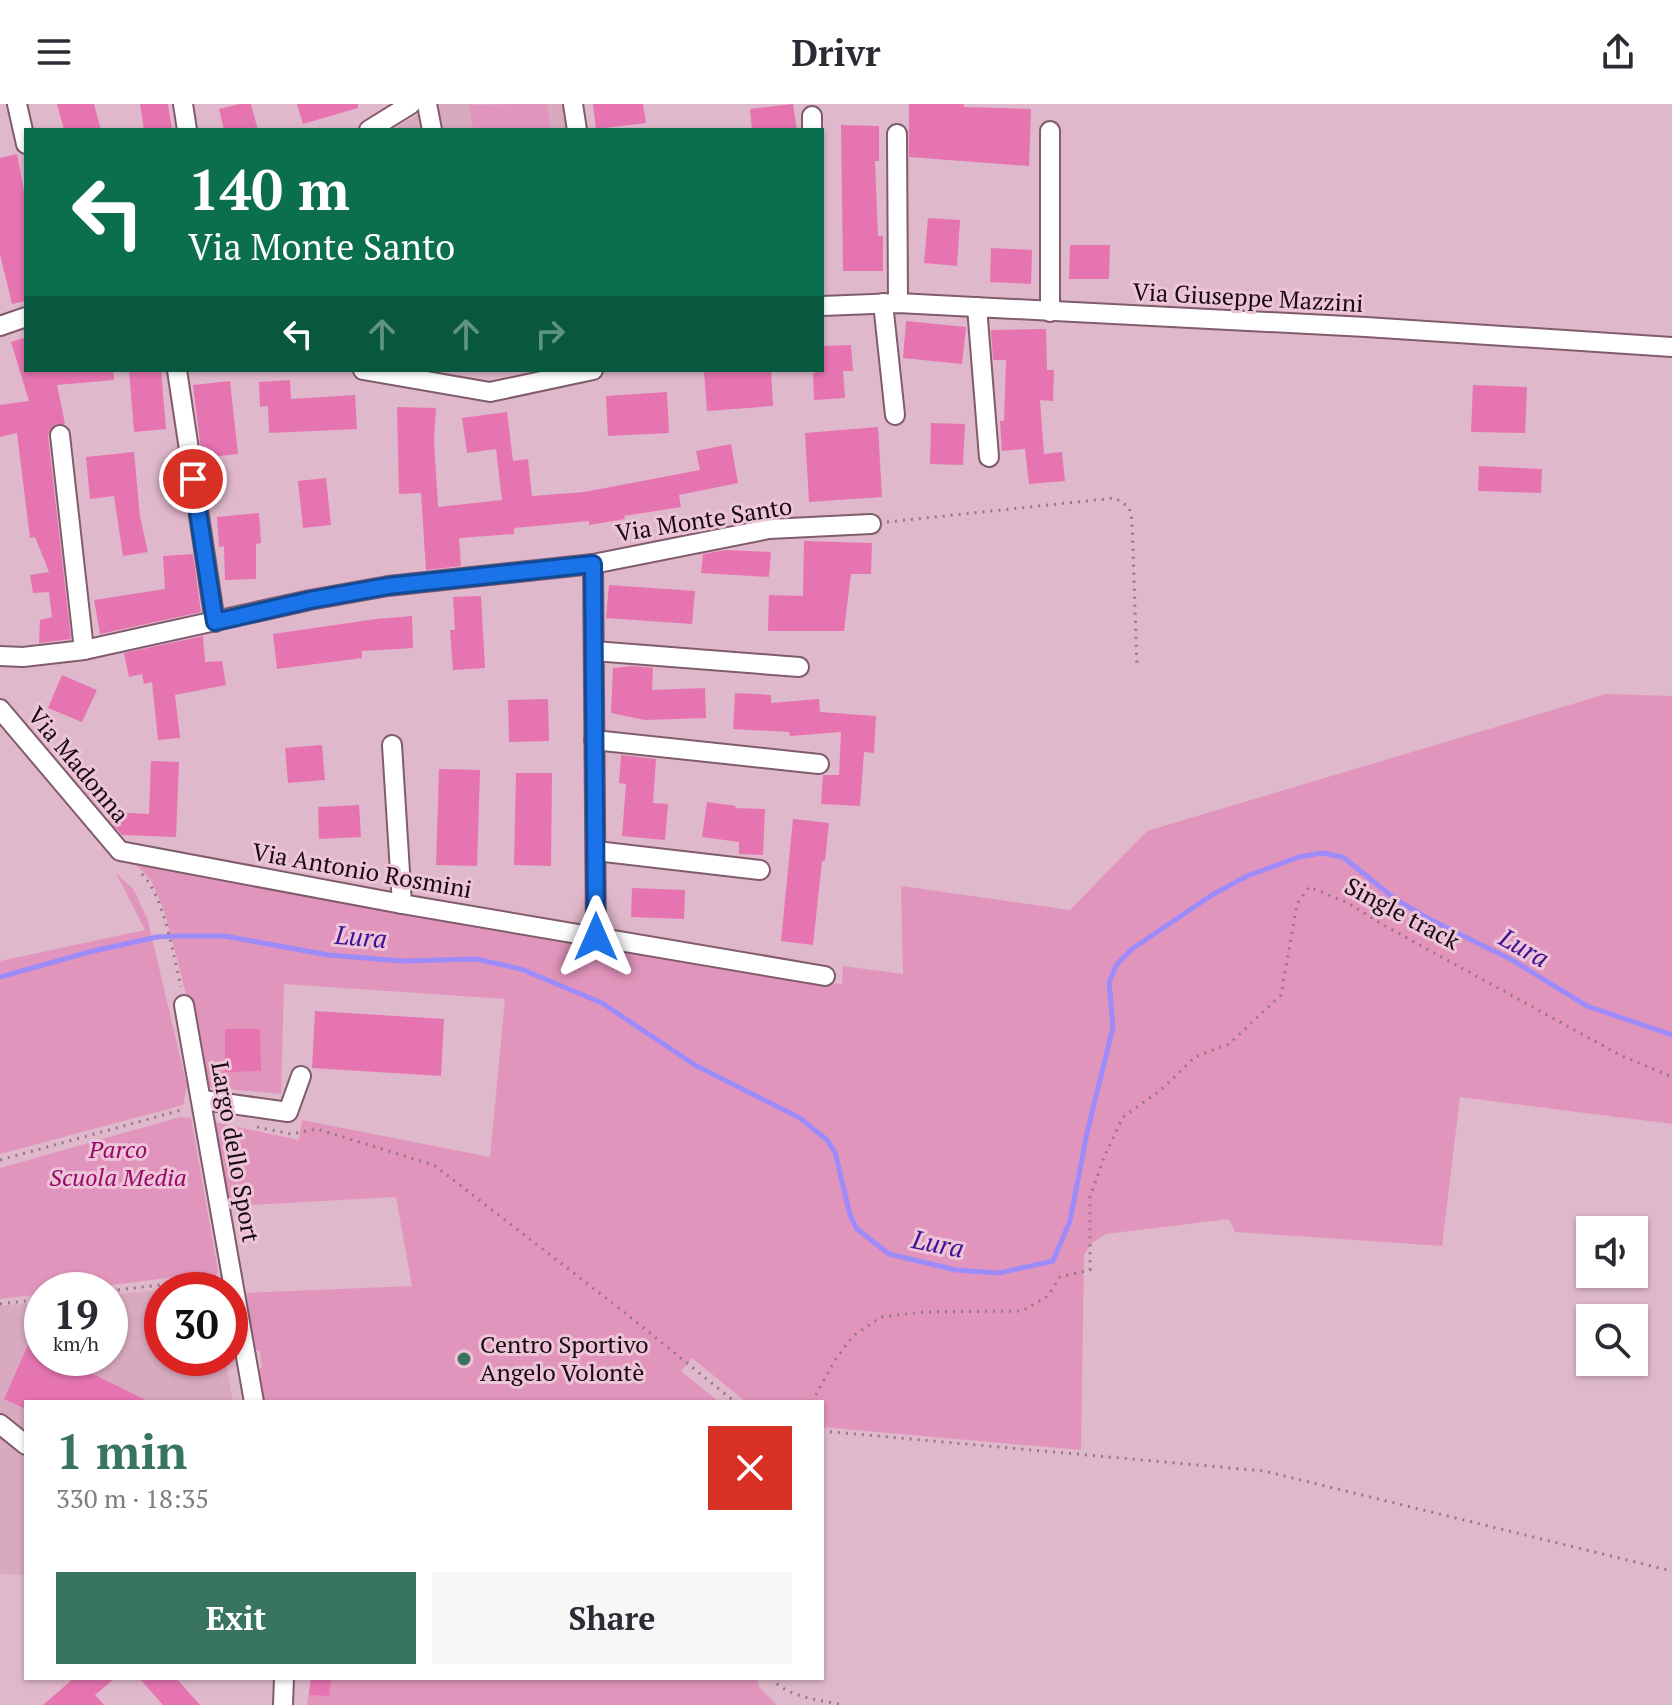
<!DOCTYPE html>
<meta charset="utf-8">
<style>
:root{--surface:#fff;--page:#f7f7f7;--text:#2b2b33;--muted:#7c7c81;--accent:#38745f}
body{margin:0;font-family:"PT Serif",serif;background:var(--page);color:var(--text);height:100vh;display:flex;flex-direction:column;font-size:30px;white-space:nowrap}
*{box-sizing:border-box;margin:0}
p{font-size:26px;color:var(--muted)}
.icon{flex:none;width:44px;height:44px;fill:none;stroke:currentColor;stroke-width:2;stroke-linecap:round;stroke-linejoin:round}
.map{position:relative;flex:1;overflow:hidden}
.drawer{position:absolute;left:24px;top:1296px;width:800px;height:280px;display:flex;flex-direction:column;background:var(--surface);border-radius:0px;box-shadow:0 2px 6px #0004}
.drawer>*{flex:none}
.top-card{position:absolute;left:24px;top:24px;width:800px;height:244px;border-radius:0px;box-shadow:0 2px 6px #0004;background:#0b6e4f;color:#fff;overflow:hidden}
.buttons{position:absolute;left:1576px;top:1112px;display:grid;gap:16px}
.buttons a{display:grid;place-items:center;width:72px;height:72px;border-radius:0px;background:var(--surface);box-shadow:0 2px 6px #0004;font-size:40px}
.speed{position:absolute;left:24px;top:1168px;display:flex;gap:16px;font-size:40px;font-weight:700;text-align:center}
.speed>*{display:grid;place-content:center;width:104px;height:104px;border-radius:50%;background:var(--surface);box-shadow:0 2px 6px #0004;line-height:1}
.speed small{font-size:20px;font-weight:400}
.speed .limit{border:12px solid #d22;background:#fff;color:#111}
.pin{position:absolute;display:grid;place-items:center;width:68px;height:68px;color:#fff;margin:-34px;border:4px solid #fff;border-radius:50%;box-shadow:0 2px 8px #0007}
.me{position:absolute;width:88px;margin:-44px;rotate:0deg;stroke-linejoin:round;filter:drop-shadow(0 0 6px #0008)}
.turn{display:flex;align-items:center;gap:28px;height:168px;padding:0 32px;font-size:36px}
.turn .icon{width:104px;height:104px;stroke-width:2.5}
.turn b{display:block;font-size:56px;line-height:68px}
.lanes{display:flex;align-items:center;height:76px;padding:0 32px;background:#0003;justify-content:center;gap:40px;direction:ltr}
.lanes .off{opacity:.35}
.round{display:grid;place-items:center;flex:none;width:84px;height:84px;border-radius:0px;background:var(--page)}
.head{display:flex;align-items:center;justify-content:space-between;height:136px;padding:0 32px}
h1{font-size:48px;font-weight:800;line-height:60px;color:var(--accent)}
.primary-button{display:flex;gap:16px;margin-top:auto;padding:16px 32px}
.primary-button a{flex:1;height:92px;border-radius:0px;background:var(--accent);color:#fff;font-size:32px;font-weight:800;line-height:92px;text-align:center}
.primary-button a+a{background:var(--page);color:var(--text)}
header{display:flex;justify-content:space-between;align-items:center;height:104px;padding:0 32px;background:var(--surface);font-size:36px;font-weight:800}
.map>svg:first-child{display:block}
.built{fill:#d8a9bf}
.green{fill:#e295bc}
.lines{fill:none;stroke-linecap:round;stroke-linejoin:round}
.stream{stroke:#9c8bf9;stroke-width:5}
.building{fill:#e674b1}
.minor-casing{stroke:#805c6d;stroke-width:22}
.path{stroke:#957786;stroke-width:3;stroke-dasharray:2 6;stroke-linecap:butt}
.minor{stroke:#fff;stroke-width:18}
.route-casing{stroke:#114b97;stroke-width:20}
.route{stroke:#1a73e8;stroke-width:14}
.poi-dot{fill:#38745f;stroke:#eec5d8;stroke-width:3}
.labels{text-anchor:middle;stroke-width:6;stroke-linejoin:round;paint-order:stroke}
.street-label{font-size:24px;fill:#170a11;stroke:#eec5d8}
.park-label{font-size:24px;font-style:italic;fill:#9a0868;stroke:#eec5d8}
.poi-label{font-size:24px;fill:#170a11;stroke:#eec5d8;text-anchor:start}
.water-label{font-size:26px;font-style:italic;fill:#401094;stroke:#eec5d8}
</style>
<header><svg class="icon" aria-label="menu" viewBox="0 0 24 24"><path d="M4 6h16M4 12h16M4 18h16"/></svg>Drivr<svg class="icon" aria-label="share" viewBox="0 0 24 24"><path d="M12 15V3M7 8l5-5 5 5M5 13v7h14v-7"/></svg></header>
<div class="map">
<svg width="1672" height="1601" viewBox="0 0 1672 1601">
<rect width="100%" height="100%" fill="#e0b8cb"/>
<g class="built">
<polygon points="434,0 565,0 570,26 392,26"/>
<polygon points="212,1181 213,1186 162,1186 162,1254 225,1254 233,1298 26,1298 26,1471 0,1470 0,1202 42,1198 42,1254 110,1254 110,1191"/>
</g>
<g class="green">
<polygon points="547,0 551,26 473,26 469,1"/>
<polygon points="1606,590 1672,592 1672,1020 1460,993 1442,1142 1235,1128 1229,1115 1106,1130 1092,1139 1084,1151 1081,1346 822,1323 822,1298 746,1298 692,1254 681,1267 719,1298 258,1298 253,1269 262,1264 260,1247 251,1246 243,1189 412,1182 396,1093 230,1102 214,1018 299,1036 302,1016 490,1053 505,895 284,880 281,990 206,983 187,894 165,809 151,776 132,757 707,863 790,876 842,880 843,862 903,870 901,782 1070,806 1147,727"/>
<polygon points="116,769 134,786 148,817 187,982 183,1001 0,1050 0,857 145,826"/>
<polygon points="180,1013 191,1014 218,1167 212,1181 179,1184 175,1173 72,1186 42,1186 42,1190 0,1195 0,1064"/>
<polygon points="311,1574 757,1574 759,1583 777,1601 307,1601"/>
</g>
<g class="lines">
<polyline class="stream" points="0,873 89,848 157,833 177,832 225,832 328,851 402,857 476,855 521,865 602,899 695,961 800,1014 827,1036 835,1048 850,1111 857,1125 889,1150 956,1166 999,1169 1053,1157 1070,1117 1087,1029 1113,923 1109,878 1117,860 1132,845 1212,791 1247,772 1299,753 1322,749 1343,753 1395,795 1431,816 1512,856 1587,902 1672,931"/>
</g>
<g class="building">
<polygon points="57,0 94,0 101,26 64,26"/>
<polygon points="140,0 168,0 172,26 144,26"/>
<polygon points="240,0 251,0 258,26 224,26 219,5"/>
<polygon points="297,0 358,0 358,4 303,20"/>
<polygon points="593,0 643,0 646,19 596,25"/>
<polygon points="793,0 797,26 752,26 750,5"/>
<polygon points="909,0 964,0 964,3 1031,5 1029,62 909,53"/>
<polygon points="841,21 879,22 879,57 875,57 878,132 883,132 883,167 843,167"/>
<polygon points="17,50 26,98 26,197 12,200 0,150 0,54"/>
<polygon points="928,114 960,116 957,162 924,159"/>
<polygon points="1070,141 1110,141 1109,175 1069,175"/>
<polygon points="991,144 1032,146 1031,180 990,178"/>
<polygon points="906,217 966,223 962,260 903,254"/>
<polygon points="1046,225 1047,266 1054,266 1053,297 1040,296 1044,350 1062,348 1065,377 1029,380 1025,345 1002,347 1000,317 1004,317 1006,256 993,256 991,226"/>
<polygon points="26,233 26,266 113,266 114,276 57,281 65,320 54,321 48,332 71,535 39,539 40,516 52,513 49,488 33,489 30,471 49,468 35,433 30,434 17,329 0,333 0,301 29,297 11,238"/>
<polygon points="851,241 853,267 843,267 845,294 814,296 813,269 816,269 815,266 822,266 822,242"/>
<polygon points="129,266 161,266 166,325 134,328"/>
<polygon points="724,266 771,266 773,302 707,307 704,268"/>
<polygon points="290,276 291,295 355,291 357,325 269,329 268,302 260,303 259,278"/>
<polygon points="230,277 238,350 202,354 193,281"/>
<polygon points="1473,281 1527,283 1525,329 1471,328"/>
<polygon points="667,288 669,329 608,332 606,292"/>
<polygon points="397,303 436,304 434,336 438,403 502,396 496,345 467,349 462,314 507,308 513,357 528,355 532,392 584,388 700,366 696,347 731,340 738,379 679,391 681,403 624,412 625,415 589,421 589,417 514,424 514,430 459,434 461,462 426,466 421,389 399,390"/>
<polygon points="931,319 965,320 963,361 930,360"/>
<polygon points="878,323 882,393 809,398 805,329"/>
<polygon points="134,348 140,413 148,448 123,452 114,392 90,395 86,353"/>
<polygon points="1479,362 1542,365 1541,389 1478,387"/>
<polygon points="326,374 331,421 303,424 298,377"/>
<polygon points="259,409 261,439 256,440 256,475 225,476 224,442 219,443 217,413"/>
<polygon points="804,437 872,439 871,470 851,470 844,527 768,527 769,491 803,492"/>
<polygon points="726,446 771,448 769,473 701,469 703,450"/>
<polygon points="193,450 201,508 100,530 94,496 165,485 163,452"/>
<polygon points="609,481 695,487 692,520 606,514"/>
<polygon points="481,492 485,564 453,566 450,526 455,526 453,493"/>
<polygon points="412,512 413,544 362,547 362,554 277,565 273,530 376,515"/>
<polygon points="203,532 205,558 222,557 226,581 175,591 180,634 158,636 152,578 144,580 142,570 129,573 124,549"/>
<polygon points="634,562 653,564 652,586 705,584 706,614 645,616 611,609 613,564"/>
<polygon points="62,571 97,586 82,618 48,604"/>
<polygon points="735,589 771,591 771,599 819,595 820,608 876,612 874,649 864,648 860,702 821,700 823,671 839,671 841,628 790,632 789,628 733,625"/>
<polygon points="548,595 549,637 509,638 508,596"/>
<polygon points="322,641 325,676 288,679 285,644"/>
<polygon points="621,651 656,655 653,699 668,700 665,736 622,732 626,680 619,679"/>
<polygon points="151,657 179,658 176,733 122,731 109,716 110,708 149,710"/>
<polygon points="439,665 480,666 477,762 436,761"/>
<polygon points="516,669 552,669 551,762 514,761"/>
<polygon points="96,680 109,702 102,707 85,687"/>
<polygon points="707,698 736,702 735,704 765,705 763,751 739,750 739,738 702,733"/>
<polygon points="359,701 361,733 319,735 318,703"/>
<polygon points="793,715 829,719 825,757 822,757 813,841 781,837"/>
<polygon points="632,784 685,786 684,815 631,813"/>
<polygon points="315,907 444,915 441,972 312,964"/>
<polygon points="225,925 260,925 261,967 225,968"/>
<polygon points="29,1239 42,1245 42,1254 60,1254 150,1298 26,1298 26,1305 4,1295"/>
<polygon points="74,1574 115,1574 95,1591 104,1601 43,1601"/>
<polygon points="139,1574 176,1574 200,1601 163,1601"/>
<polygon points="311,1574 331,1574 329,1592 309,1591"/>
</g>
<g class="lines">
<defs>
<g id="minor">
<polyline points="17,0 26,40"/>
<polyline points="183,0 187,26"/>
<polyline points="427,0 432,26"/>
<polyline points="573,0 577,26"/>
<polyline points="812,12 812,26"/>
<polyline points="369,26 411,0"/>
<polyline points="897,30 898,199"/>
<polyline points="883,199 895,311"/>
<polyline points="822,202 898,199 1366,223 1672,243"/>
<polyline points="977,203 989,353"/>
<polyline points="1050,208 1050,27"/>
<polyline points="0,222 26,213"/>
<polyline points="177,266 215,518"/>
<polyline points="363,266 490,288 593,266"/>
<polyline points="60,331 84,546"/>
<polyline points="593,460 596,833"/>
<polyline points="594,547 799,563"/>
<polyline points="0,552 23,553 84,546 310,496 388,482 593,460 769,425 871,420"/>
<polyline points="0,605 120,747 402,800 825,872"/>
<polyline points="594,636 819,660"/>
<polyline points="392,641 402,800"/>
<polyline points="596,747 760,766"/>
<polyline points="184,901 254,1298"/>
<polyline points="203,996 288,1008 301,972"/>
<polyline points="0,1320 26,1341"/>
<polyline points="283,1601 284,1574"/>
</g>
</defs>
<use href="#minor" class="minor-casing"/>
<g class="path">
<polyline points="887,418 1115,394 1129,403 1132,416 1137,564"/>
<path d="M 142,770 C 165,794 173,851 181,883"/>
<polyline points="257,1023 291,1030 317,1025 434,1061 624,1208 735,1298"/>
<polyline points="0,1056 185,1005"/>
<polyline points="110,1187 159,1181 200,1168 214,1173"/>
<polyline points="0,1200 42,1195"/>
<polyline points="812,1298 835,1256 853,1232 881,1213 923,1208 1022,1207 1048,1192 1060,1173 1090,1166 1090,1093 1105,1051 1123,1013 1161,986 1195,953 1229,940 1281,891 1297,800 1309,783 1346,798 1387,823 1620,951 1672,973"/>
<polyline points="822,1327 1264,1367 1672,1467"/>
<path d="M 771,1574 C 789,1594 817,1595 842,1601"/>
</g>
<use href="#minor" class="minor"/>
</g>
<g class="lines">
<defs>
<polyline id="route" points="193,375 215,518 310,496 388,482 593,460 596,833"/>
</defs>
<use href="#route" class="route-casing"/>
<use href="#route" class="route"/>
</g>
<circle class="poi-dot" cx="464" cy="1255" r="8"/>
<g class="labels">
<g class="street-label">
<text transform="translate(1248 194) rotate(3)" y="8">Via Giuseppe Mazzini</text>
<text transform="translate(704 416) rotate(-9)" y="8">Via Monte Santo</text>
<text transform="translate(78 661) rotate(50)" y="8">Via Madonna</text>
<text transform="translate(362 767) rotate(10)" y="8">Via Antonio Rosmini</text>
<text transform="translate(1402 810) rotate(28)" y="8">Single track</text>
<text transform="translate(235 1048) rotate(80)" y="8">Largo dello Sport</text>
</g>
<g class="park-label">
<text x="118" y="1054">Parco<tspan x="118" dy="28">Scuola Media</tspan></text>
</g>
<g class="poi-label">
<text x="480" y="1249">Centro Sportivo<tspan x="480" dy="28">Angelo Volontè</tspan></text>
</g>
<g class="water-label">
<text transform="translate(361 833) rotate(5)" y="9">Lura</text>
<text transform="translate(1524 844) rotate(29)" y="9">Lura</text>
<text transform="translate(938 1140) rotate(11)" y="9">Lura</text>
</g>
</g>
</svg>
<div class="buttons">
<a><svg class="icon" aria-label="sound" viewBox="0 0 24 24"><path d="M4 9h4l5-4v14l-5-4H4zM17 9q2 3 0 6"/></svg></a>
<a><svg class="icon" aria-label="search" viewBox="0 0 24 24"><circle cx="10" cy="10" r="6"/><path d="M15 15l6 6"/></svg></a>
</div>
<div class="speed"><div>19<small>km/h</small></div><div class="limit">30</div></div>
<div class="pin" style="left:193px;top:375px;background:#d93025"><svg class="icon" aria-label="arrive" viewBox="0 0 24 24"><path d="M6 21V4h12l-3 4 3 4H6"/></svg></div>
<svg class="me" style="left:596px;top:833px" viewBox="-20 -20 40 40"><path d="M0-17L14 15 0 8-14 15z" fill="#1a73e8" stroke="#fff" stroke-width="4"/></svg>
<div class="top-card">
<div class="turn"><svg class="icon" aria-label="left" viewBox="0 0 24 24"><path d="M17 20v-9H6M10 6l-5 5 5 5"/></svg><div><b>140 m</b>Via Monte Santo</div></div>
<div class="lanes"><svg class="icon" aria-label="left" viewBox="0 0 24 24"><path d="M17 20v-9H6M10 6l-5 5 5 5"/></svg><svg class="icon off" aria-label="ahead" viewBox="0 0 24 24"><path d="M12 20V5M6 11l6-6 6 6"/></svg><svg class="icon off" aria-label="ahead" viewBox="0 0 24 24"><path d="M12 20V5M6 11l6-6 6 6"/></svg><svg class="icon off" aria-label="right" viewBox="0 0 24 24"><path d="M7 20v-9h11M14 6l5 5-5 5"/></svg></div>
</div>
<section class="drawer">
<div class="head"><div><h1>1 min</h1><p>330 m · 18:35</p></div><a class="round" style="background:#d93025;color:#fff"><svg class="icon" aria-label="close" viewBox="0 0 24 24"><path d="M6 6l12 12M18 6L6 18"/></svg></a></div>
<div class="primary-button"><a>Exit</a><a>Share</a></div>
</section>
</div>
